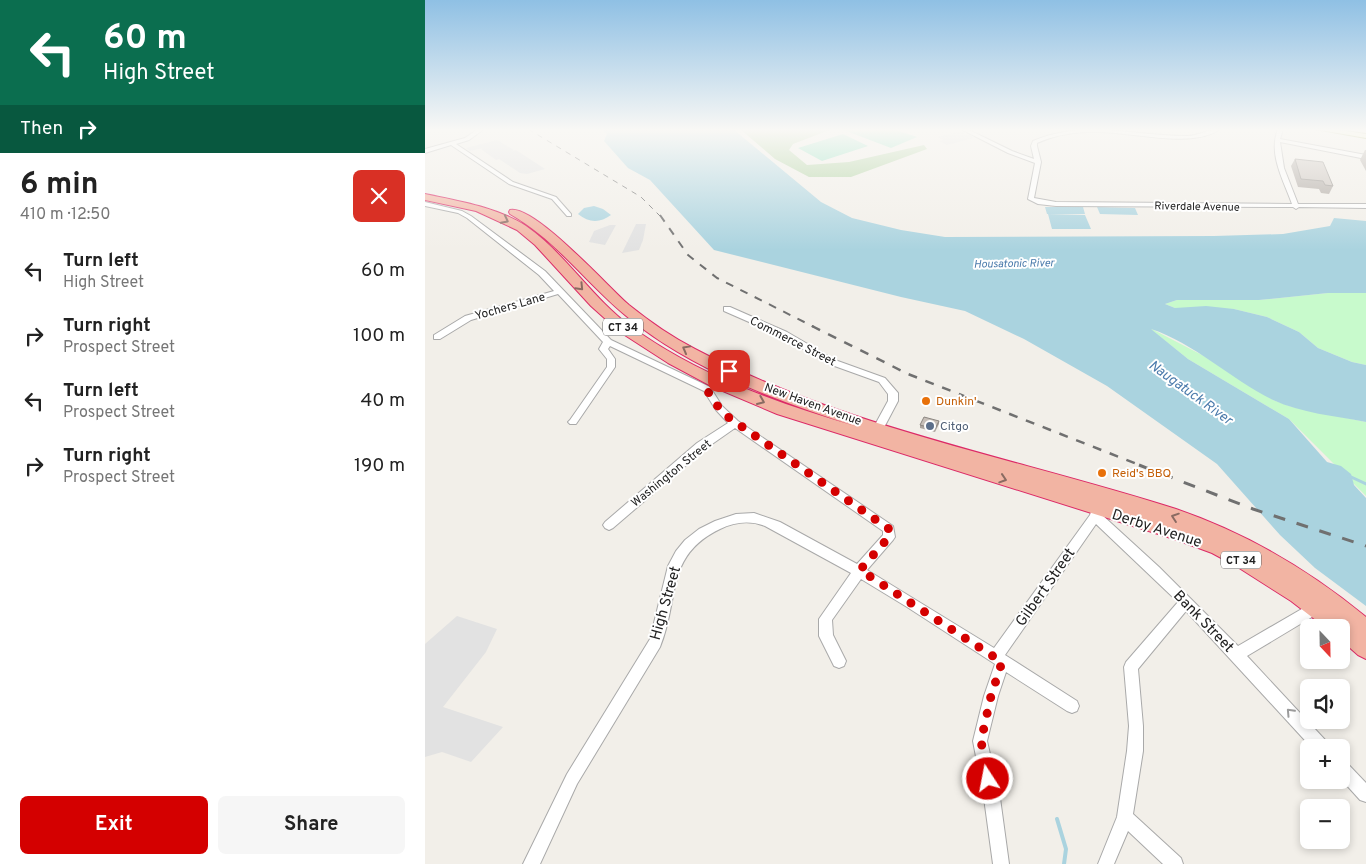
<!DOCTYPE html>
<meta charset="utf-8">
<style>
:root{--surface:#fff;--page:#f6f6f6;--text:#222;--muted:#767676;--accent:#d40000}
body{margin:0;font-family:Overpass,sans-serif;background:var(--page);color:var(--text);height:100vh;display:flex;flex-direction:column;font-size:19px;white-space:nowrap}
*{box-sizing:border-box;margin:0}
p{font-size:16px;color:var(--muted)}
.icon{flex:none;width:28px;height:28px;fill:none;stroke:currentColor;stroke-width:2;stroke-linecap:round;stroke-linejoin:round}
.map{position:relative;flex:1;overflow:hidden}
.sheet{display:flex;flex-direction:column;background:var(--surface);width:425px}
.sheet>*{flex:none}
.top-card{background:#0b6e4f;color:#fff;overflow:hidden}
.needle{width:32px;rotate:158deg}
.fabs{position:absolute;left:875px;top:619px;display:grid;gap:10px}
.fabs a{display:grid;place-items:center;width:50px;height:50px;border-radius:8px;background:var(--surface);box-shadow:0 2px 8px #0003;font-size:25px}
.pin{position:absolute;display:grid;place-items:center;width:42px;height:42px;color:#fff;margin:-21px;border-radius:10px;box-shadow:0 2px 8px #0006}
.me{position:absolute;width:55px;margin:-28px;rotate:349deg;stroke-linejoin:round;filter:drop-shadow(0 0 4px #0008)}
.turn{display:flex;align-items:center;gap:18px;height:105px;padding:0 20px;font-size:22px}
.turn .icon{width:65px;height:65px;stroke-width:2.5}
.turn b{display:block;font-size:35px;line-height:42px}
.then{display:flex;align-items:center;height:48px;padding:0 20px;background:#0003;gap:10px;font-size:19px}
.round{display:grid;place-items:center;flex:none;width:52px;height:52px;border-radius:8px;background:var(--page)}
.headline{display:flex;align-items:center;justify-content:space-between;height:85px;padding:0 20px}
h1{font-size:30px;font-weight:700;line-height:38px}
.cta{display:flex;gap:10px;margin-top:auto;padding:10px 20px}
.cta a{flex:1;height:58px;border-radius:8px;background:var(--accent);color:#fff;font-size:20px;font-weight:700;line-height:58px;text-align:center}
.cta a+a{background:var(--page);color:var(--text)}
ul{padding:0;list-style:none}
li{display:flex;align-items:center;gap:15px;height:65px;padding:0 20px}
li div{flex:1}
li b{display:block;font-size:19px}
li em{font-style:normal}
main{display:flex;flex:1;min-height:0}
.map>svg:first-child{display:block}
.forest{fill:#add19e}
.park{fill:#c8facc}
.pitch{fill:#88e0be}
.parking{fill:#e2e2e2}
.water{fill:#aad3df}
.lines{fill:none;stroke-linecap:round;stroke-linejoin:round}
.stream-far1{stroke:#aad3df;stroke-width:3}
.stream{stroke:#aad3df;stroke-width:4}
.minor-casing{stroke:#a9a9a9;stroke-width:2}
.secondary-casing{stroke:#707d05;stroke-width:2}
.trunk-casing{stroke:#dc2a67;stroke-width:2}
.minor{fill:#fff;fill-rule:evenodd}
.secondary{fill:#f7fabf;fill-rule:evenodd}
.trunk{fill:#f2b4a3;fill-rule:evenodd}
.rail-far3{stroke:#707070;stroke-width:1;stroke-dasharray:5.5 5.5;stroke-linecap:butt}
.rail-far2{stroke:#707070;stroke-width:2;stroke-dasharray:8 8;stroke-linecap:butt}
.rail-far1{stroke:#707070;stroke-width:2.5;stroke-dasharray:9 9;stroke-linecap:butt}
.rail{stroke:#707070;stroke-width:3;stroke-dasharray:12 12;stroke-linecap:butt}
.wall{fill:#aba49e}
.building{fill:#c7bfb8;stroke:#8b8681}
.oneway{stroke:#8a6b62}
.oneway2{stroke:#9c9c9c}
.route{stroke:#d40000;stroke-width:9;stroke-dasharray:0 16.2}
.food-dot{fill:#e8710a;stroke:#fff;stroke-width:2}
.service-dot{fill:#5c6f8a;stroke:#fff;stroke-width:2}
.labels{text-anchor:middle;stroke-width:4;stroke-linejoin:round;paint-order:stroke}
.far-street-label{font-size:11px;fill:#222;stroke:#fff}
.far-water-label{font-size:11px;font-style:italic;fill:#4a7aab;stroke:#fff}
.shield{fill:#fff;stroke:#646464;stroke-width:1}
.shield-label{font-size:11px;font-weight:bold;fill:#222}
.street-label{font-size:12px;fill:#222;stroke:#fff}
.food-label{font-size:12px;fill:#c56008;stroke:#fff;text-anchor:start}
.service-label{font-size:12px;fill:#4e5e75;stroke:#fff;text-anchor:start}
.water-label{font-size:14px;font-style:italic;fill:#4a7aab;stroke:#fff}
.near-street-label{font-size:15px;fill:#222;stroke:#fff}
</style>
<main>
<section class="sheet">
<div class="top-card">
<div class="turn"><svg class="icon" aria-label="left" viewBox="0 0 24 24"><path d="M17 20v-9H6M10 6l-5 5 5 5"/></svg><div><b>60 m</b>High Street</div></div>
<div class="then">Then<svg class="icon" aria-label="right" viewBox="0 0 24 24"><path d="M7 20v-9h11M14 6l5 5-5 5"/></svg></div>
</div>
<div class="headline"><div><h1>6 min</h1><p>410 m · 12:50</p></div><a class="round" style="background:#d93025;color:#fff"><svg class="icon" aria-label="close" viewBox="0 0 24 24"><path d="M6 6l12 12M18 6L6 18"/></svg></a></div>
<ul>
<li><svg class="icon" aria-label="left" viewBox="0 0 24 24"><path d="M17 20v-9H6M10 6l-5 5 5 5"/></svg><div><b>Turn left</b><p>High Street</p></div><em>60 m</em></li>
<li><svg class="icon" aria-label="right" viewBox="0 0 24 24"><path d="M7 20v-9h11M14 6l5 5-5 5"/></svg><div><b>Turn right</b><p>Prospect Street</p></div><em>100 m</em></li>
<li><svg class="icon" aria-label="left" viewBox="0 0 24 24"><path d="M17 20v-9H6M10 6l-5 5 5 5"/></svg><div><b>Turn left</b><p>Prospect Street</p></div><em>40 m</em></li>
<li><svg class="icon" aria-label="right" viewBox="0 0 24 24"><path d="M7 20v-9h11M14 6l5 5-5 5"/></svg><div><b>Turn right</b><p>Prospect Street</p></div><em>190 m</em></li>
</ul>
<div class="cta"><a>Exit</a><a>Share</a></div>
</section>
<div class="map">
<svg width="941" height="864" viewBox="0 0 941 864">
<rect width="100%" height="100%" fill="#f2efe9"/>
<polygon class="forest" points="315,129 407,129 368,144 364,150 382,165 424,162 499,145 502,149 426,177 384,177 350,159"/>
<g class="park">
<polygon points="903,293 941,293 941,365 927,362 893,348 874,332 842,317 809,309 750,308 740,304 752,300 834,300"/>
<polygon points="723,327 777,355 848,400 867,407 941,422 941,496 864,419 763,359"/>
</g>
<g class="pitch">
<polygon points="416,129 468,129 492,137 466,148"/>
<polygon points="418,134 443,146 397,161 373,148"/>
</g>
<g class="parking">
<polygon points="535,131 540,134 525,138 542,134 549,138 522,145 514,141 518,140 513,137"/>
<polygon points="72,140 89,150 85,152 91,150 120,169 102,174 95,173 74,159 71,160 56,149 58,148 45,151 41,148"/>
<polygon points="211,224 221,224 218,240 214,250 197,253"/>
<polygon points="185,225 191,225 180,245 164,242 169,231"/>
<polygon points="32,616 72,629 61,652 18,707 78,727 46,762 17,752 0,757 0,644"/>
</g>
<g class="water">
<path d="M 176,129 L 308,129 L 396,202 L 427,218 L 476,230 L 520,237 L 789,236 L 858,234 L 905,226 L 909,218 L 941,221 L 941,293 L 903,293 L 834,300 L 752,300 L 740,304 L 750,308 L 781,306 L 809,309 L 842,317 L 874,332 L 893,348 L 927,362 L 941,365 L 941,422 C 910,416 876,413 848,400 C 807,380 769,343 726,329 L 763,359 L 864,419 L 902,462 L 916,466 L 926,474 L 929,485 L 941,498 L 941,606 L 890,568 L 855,535 L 792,464 L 682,386 L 599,339 L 540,311 L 476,297 L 289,250 L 225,180 L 203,168 L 179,141 L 182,134 Z"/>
<path d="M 169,206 L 178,209 L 186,215 C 175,223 164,223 153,214 L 159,208 Z"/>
<polygon points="620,207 658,207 660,214 622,214"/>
<polygon points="672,207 710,208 713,215 675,214"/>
<polygon points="623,214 660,215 666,229 627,229"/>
</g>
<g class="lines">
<polyline class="stream-far1" points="924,476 941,484"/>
<polyline class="stream" points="632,819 641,849 639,864"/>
<defs>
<g id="minor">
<polygon points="53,129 59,129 44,140 31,144 88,182 131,197 146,214 146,216 142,216 127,199 84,184 26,145 0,153 0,149 40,138"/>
<path d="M 536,129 L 542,129 L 587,151 L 609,159 L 606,146 L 608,141 C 660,119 708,136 762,136 C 773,136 784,129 795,129 C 768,149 707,132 673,132 C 653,131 631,135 612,143 L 612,146 L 616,162 L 609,198 L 631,202 L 867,204 C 858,179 843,154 853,129 L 858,129 L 855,139 L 941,155 L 941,159 L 855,142 L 859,168 L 873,204 L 941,204 L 941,208 L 874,207 L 871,209 L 868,207 L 631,206 L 613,204 L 603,199 L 610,163 L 583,153 Z"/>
<path d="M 0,202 L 37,211 L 46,216 L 120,271 L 186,340 L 285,387 L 297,406 L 313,421 L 468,526 L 470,537 L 468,540 L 442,570 L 569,648 L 665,515 L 667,508 L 671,506 L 675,508 L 676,514 L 734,567 L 813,646 L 887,603 L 892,601 L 897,603 L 898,607 L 897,611 L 822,656 L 903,743 L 905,748 L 887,748 L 761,611 L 713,669 L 718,726 L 718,751 L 708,814 L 756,858 L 758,864 L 738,864 L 703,831 L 689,864 L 673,864 L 692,817 L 702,751 L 704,726 L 699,667 L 701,662 L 753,602 L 671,524 L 580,655 L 652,701 L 654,706 L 652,711 L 647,713 L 642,711 L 581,672 L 573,696 L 562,741 L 575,798 L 584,864 L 568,864 L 559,798 L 548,741 L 559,696 L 570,664 L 482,607 L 436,579 L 407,620 L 408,635 L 421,661 L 419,666 L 414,668 L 409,666 L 394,636 L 394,619 L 426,573 L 340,526 C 325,520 309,522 295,529 C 239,556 255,599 235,647 L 152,784 L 115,864 L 98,864 L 142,774 L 225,639 L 243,566 L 251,551 L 260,540 L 274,529 L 290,521 L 311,514 L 329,513 L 355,522 L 432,564 L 458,535 L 458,531 L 310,428 L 280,449 L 188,528 L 184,530 L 180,528 L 178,525 L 180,522 L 272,443 L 303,423 L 291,410 L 279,391 L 185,346 L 183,349 L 190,359 L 190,367 L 151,424 L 145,424 L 143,422 L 145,420 L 182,367 L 182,359 L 174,349 L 178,342 L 133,294 L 46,320 L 15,339 L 9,339 L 9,335 L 40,316 L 129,291 L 114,275 L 42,218 L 33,213 L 0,206 Z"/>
<polygon points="299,307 305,307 362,332 410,360 460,378 473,393 473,401 454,437 446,437 445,434 463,401 463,394 454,382 404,364 356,336 299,311"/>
<polygon points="916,759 921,762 941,783 941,802 935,800 916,779"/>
</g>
<polygon id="secondary" points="890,129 907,129 941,134 941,138"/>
<path id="trunk" d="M 0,194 C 33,201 72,207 101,226 C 140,253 167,298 205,326 C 272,375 352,403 430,426 C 353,401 269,371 205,319 C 163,286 133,241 85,214 L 84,212 L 85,210 C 109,204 184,288 204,305 C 225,322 247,337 270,349 C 420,428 591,458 751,509 C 821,533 884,570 941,617 L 941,659 L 933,655 L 916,640 L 916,628 L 901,628 L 866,601 L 811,566 L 787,553 L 749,539 L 352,414 L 286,386 L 243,363 L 195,332 L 166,306 L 110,245 L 92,230 L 51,211 L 0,200 Z"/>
</defs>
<use href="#minor" class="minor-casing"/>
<use href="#secondary" class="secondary-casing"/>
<use href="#trunk" class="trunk-casing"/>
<use href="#minor" class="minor"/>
<use href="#secondary" class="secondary"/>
<use href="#trunk" class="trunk"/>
<polyline class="rail-far3" points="103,129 216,197 236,217"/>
<polyline class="rail-far2" points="235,215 263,255 292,278 389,327"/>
<polyline class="rail-far1" points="387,326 483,374 717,466"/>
<polyline class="rail" points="714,465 828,509 941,546"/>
</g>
<g class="wall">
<polygon points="940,150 941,150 941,171 935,160"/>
<polygon points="870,159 908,186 904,194 896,193 894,189 873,187 866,166"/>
<polygon points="514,421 514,424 510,432 495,428 495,425"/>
</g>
<g class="building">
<polygon points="870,159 898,162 908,186 900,185 898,181 876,179"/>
<polygon points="499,417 514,421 510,429 495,425"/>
</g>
<defs><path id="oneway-chevron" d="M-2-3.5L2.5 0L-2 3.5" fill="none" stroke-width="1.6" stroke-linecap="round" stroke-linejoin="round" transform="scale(1.25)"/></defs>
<g class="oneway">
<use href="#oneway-chevron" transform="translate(80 220) rotate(27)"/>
<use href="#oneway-chevron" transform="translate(155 287) rotate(46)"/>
<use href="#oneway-chevron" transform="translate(261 349) rotate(-151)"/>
<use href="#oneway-chevron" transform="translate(336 401) rotate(23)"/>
<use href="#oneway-chevron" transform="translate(578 479) rotate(18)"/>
<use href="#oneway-chevron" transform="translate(750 517) rotate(-161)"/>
</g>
<use class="oneway2" href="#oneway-chevron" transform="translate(865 712) rotate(-133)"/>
<linearGradient id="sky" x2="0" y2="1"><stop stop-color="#8fc0e4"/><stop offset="0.52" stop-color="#f9f8f5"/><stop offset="1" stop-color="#f9f8f5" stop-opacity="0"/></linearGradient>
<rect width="941" height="250" fill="url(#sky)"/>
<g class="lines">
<polyline class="route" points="304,371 282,389 287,400 303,417 464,529 464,537 435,570 577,662 566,696 556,741 563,779"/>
</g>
<g class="food-dot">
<circle cx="501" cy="401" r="5"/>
<circle cx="677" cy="473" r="5"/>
</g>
<circle class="service-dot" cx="505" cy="426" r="5"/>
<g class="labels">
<g class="far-street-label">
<text transform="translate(772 206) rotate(1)" y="4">Riverdale Avenue</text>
</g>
<g class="far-water-label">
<text transform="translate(589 263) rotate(-1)" y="4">Housatonic River</text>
</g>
<g class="shield">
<rect x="178" y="318.5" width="40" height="17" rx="4"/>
<rect x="796" y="551.5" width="40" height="17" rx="4"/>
</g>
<g class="shield-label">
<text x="198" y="331">CT 34</text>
<text x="816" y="564">CT 34</text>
</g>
<g class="street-label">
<text transform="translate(85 306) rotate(-16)" y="4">Yochers Lane</text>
<text transform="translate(368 341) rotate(27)" y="4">Commerce Street</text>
<text transform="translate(388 404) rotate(20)" y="4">New Haven Avenue</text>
<text transform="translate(246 473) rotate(-39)" y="4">Washington Street</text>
</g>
<g class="food-label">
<text x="511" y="405">Dunkin'</text>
<text x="687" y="477">Reid's BBQ</text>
</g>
<g class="service-label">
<text x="515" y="430">Citgo</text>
</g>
<g class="water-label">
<text transform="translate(766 392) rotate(36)" y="5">Naugatuck River</text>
</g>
<g class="near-street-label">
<text transform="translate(732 528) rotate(18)" y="5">Derby Avenue</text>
<text transform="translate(620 587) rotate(-55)" y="5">Gilbert Street</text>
<text transform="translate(240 603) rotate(-74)" y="5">High Street</text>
<text transform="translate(779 621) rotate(46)" y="5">Bank Street</text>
</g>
</g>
</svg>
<div class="fabs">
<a><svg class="needle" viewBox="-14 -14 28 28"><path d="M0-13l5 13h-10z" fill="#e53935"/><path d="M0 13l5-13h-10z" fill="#767676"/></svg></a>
<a><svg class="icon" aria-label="sound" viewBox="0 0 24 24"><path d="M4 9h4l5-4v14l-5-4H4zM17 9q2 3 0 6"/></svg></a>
<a>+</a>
<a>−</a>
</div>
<div class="pin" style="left:304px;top:371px;background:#d93025"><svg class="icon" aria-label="arrive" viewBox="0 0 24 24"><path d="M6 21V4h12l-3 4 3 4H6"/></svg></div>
<svg class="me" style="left:563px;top:779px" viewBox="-20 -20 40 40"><circle r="17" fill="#d40000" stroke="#fff" stroke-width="3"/><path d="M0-11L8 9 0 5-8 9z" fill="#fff"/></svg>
</div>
</main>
